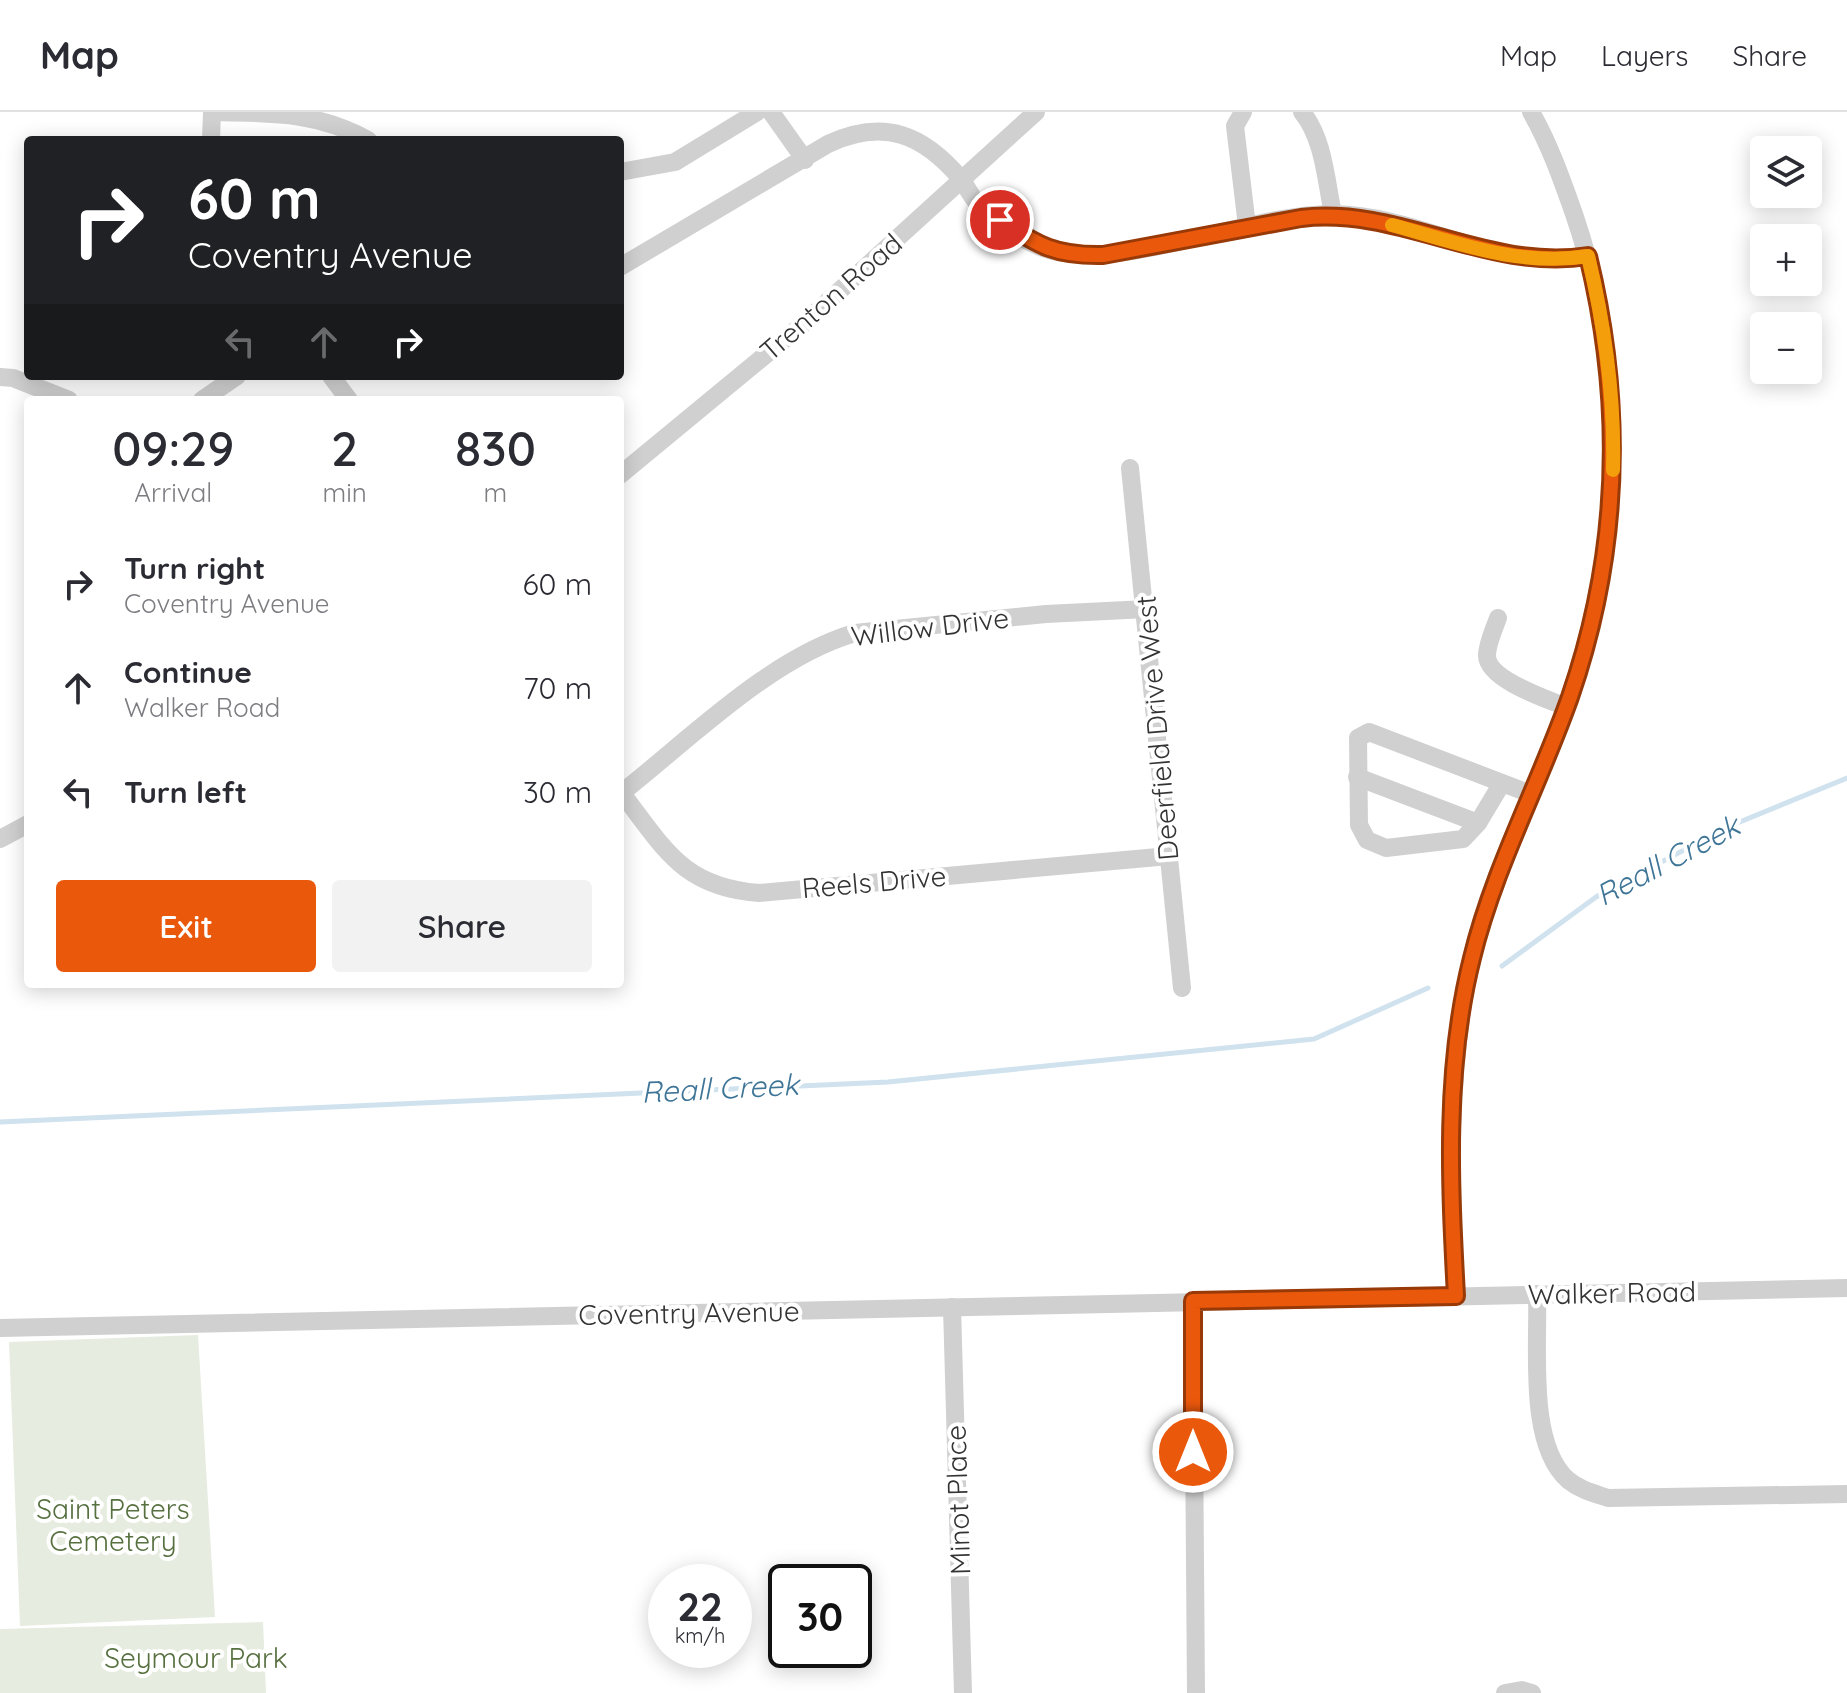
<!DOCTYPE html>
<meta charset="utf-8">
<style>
:root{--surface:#fff;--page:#f2f2f3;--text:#2b2b33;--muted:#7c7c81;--line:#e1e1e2;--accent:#ea580c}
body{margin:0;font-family:Quicksand,sans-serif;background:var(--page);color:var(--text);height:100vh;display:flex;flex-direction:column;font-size:30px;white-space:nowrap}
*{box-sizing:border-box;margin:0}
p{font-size:26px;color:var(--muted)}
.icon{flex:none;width:44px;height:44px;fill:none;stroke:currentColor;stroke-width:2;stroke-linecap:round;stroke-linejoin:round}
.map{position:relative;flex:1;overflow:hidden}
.sheet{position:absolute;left:24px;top:284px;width:600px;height:592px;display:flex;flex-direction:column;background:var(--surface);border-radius:8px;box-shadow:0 4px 20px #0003}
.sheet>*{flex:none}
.banner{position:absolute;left:24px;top:24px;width:600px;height:244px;border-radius:8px;box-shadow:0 4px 20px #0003;background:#202124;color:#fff;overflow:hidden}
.buttons{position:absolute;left:1750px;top:24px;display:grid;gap:16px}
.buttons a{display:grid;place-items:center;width:72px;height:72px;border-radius:8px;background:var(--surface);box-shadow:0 4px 20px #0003;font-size:40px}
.speed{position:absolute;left:648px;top:1452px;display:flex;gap:16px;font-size:40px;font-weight:700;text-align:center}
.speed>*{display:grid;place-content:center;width:104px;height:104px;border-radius:50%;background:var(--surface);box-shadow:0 4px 20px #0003;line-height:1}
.speed small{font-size:20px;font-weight:400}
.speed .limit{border:4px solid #111;border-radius:12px;background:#fff;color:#111}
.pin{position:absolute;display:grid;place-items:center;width:68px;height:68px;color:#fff;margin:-34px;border:4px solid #fff;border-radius:50%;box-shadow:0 2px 8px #0007}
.me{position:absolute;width:88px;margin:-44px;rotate:0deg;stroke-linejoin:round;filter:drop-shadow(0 0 6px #0008)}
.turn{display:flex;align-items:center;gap:28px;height:168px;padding:0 32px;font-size:36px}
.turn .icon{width:104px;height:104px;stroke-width:2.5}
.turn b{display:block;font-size:56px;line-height:68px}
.lanes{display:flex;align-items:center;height:76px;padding:0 32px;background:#0003;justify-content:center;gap:40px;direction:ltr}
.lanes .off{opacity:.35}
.eta{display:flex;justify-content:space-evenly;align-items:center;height:136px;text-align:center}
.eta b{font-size:48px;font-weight:600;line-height:56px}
.cta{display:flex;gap:16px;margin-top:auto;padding:16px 32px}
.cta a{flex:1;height:92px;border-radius:8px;background:var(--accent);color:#fff;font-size:32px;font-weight:600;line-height:92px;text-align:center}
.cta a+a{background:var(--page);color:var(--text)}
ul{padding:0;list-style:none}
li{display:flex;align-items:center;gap:24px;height:104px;padding:0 32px}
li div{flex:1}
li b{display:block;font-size:30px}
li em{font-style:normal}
header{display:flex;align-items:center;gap:48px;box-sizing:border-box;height:112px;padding:0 40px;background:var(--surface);border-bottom:2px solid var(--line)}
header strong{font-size:38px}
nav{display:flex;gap:44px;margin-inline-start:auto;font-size:28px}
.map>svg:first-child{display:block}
.green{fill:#e6ecdf}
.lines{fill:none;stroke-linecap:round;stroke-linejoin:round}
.stream{stroke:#cfe2ee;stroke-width:5}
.minor{stroke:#d0d0d0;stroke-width:18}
.route-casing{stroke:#983908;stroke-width:20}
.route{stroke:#ea580c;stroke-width:14}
.slow{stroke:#f59e0b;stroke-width:14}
.labels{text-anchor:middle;stroke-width:8;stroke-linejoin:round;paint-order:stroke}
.street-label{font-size:28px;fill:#333;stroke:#fff}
.park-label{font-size:28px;fill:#56703f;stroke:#fff}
.water-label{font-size:30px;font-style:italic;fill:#3f7597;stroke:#fff}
</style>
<header>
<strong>Map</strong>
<nav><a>Map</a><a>Layers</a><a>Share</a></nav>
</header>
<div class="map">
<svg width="1847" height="1581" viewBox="0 0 1847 1581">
<rect width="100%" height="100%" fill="#fff"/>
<g class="green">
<polygon points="198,1223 215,1505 20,1514 9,1230"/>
<polygon points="263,1510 266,1581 0,1581 0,1517"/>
</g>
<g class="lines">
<g class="stream">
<polyline points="1502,854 1596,785 1725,716 1847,666"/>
<polyline points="0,1010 888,970 1314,927 1428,876"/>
</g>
<g class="minor">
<polyline points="771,0 805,48"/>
<polyline points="1243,0 1235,14 1247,114"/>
<path d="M 1302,0 C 1324,27 1326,69 1333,102"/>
<path d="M 211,28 L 212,0 C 272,1 318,0 368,28"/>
<polyline points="620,60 675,50 757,0"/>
<path d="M 620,155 L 828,32 C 884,6 923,22 961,67 C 968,76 973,89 982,96 C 998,110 1023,129 1043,136 C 1116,163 1250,101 1334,102 C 1424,104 1491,159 1588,144"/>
<polyline points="331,264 349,288"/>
<polyline points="0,265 13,266 69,288"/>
<polyline points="202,288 237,264"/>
<polyline points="1130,356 1182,876"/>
<polyline points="620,363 803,212 1036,0"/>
<path d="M 1498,506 C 1494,517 1487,532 1487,544 C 1488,568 1547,587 1566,595"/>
<polyline points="1357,665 1478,711"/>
<polyline points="1502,671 1478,711 1463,727 1386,736 1367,728 1359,713 1358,626 1369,620 1531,682"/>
<path d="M 620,679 C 664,735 681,775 759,781 L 1169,744"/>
<path d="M 620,682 C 689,628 771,545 855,521 L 1046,502 L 1147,497"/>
<polyline points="0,727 28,712"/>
<path d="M 1537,1182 C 1539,1234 1527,1332 1568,1368 C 1580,1378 1593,1381 1608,1386 L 1847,1382"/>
<path d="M 1456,1184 C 1450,1070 1447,961 1471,848 C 1491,756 1541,672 1570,583 C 1623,425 1628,260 1574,102 C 1562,68 1549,31 1531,0"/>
<polyline points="1193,1189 1196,1581"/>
<polyline points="952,1195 963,1581"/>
<polyline points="0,1216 1847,1176"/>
<polyline points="1505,1581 1522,1578 1532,1581"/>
</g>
</g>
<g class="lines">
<defs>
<path id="route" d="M 1000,108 C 1038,134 1056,144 1103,143 L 1301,106 C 1400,94 1488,160 1588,144 C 1624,292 1620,440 1570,585 C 1539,673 1494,756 1472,846 C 1444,957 1450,1071 1456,1184 L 1193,1189 L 1193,1340"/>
</defs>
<use href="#route" class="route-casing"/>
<use href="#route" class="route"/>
<path class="slow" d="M 1392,113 C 1457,131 1520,155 1588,144 C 1605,215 1615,285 1613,358"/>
</g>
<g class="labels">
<g class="street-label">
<text transform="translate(831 185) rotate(-41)" y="10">Trenton Road</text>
<text transform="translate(930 515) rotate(-7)" y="10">Willow Drive</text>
<text transform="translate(1157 616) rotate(-95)" y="10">Deerfield Drive West</text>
<text transform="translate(874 770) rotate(-5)" y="10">Reels Drive</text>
<text transform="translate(1612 1181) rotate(-1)" y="10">Walker Road</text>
<text transform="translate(689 1201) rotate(-1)" y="10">Coventry Avenue</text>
<text transform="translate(958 1388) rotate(-92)" y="10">Minot Place</text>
</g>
<g class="park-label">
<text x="113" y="1407">Saint Peters<tspan x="113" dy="32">Cemetery</tspan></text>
<text x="196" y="1556">Seymour Park</text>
</g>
<g class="water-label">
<text transform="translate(1668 749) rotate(-28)" y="10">Reall Creek</text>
<text transform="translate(720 977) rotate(-3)" y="10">Reall Creek</text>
</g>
</g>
</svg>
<div class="buttons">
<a><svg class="icon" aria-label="layers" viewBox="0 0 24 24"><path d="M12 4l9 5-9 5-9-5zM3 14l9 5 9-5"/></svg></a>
<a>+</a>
<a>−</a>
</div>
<div class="speed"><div>22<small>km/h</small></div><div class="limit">30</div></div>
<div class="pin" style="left:1000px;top:108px;background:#d93025"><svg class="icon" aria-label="arrive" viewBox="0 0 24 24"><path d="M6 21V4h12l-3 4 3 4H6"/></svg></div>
<svg class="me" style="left:1193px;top:1340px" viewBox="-20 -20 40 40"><circle r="17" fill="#ea580c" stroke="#fff" stroke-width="3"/><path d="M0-11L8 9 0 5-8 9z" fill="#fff"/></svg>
<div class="banner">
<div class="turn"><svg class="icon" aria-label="right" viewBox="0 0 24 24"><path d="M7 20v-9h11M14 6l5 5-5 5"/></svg><div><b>60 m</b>Coventry Avenue</div></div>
<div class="lanes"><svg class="icon off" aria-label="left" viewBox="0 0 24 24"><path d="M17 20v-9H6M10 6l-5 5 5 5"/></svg><svg class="icon off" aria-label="ahead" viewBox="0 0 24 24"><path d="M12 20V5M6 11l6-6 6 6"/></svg><svg class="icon" aria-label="right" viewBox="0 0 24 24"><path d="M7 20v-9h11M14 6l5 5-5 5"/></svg></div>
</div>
<section class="sheet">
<div class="eta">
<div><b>09:29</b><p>Arrival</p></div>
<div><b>2</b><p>min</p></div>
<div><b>830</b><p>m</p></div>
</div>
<ul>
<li><svg class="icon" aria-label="right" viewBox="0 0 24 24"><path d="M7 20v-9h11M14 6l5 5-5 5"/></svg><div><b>Turn right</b><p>Coventry Avenue</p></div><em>60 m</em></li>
<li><svg class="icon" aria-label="ahead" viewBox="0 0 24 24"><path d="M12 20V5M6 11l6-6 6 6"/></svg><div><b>Continue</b><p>Walker Road</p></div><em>70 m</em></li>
<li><svg class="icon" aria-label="left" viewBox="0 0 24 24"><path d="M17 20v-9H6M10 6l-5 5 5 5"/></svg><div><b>Turn left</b></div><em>30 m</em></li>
</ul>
<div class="cta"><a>Exit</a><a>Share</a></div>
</section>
</div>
